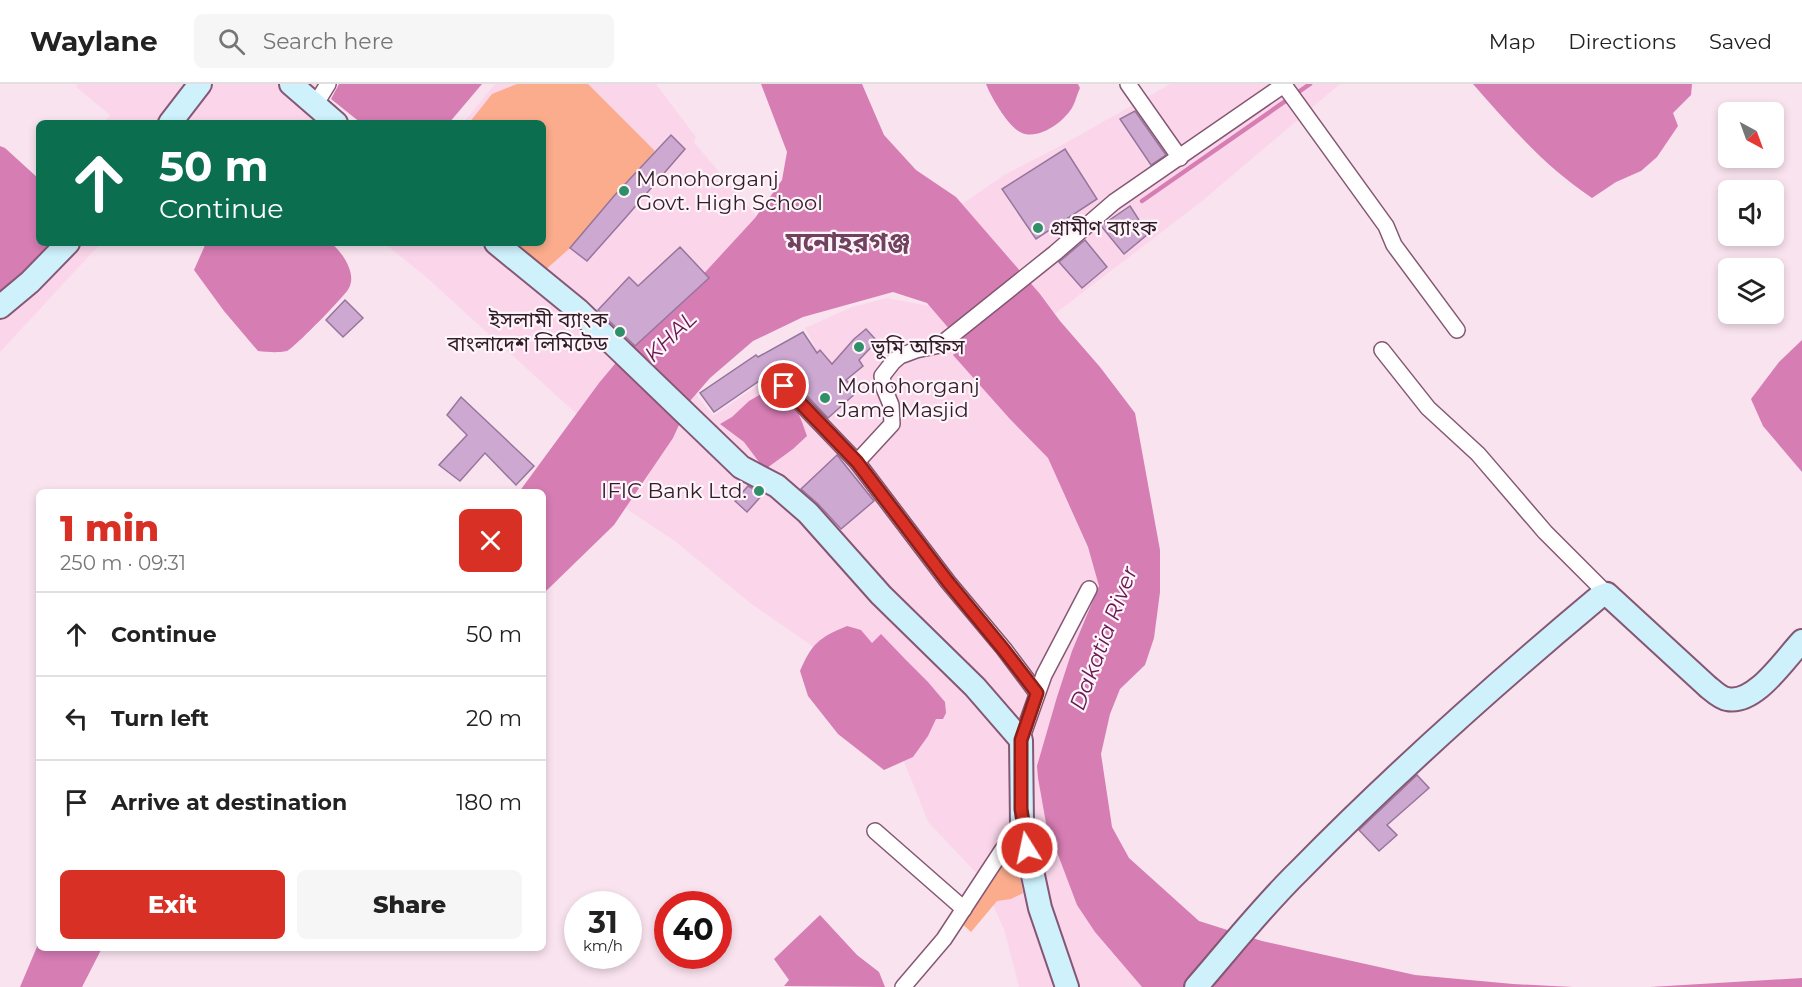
<!DOCTYPE html>
<meta charset="utf-8">
<style>
:root{--surface:#fff;--page:#f6f6f6;--text:#222;--muted:#767676;--line:#e0e0e0;--accent:#d93025}
body{margin:0;font-family:Montserrat,"Noto Sans Bengali",sans-serif;background:var(--page);color:var(--text);height:100vh;display:flex;flex-direction:column;font-size:22px;white-space:nowrap}
*{box-sizing:border-box;margin:0}
p{font-size:20px;color:var(--muted)}
.icon{flex:none;width:33px;height:33px;fill:none;stroke:currentColor;stroke-width:2;stroke-linecap:round;stroke-linejoin:round}
.map{position:relative;flex:1;overflow:hidden}
.drawer{position:absolute;left:36px;top:405px;width:510px;height:462px;display:flex;flex-direction:column;background:var(--surface);border-radius:9px;box-shadow:0 3px 9px #0003}
.drawer>*{flex:none}
.top-card{position:absolute;left:36px;top:36px;width:510px;height:126px;border-radius:9px;box-shadow:0 3px 9px #0003;background:#0b6e4f;color:#fff;overflow:hidden}
.needle{width:39px;rotate:139deg}
.tools{position:absolute;left:1718px;top:18px;display:grid;gap:12px}
.tools a{display:grid;place-items:center;width:66px;height:66px;border-radius:9px;background:var(--surface);box-shadow:0 3px 9px #0003;font-size:30px}
.speed{position:absolute;left:564px;top:807px;display:flex;gap:12px;font-size:30px;font-weight:700;text-align:center}
.speed>*{display:grid;place-content:center;width:78px;height:78px;border-radius:50%;background:var(--surface);box-shadow:0 3px 9px #0003;line-height:1}
.speed small{font-size:15px;font-weight:400}
.speed .limit{border:9px solid #d22;background:#fff;color:#111}
.pin{position:absolute;display:grid;place-items:center;width:51px;height:51px;color:#fff;margin:-26px;border:3px solid #fff;border-radius:50%;box-shadow:0 2px 6px #0007}
.me{position:absolute;width:66px;margin:-33px;rotate:350deg;stroke-linejoin:round;filter:drop-shadow(0 0 4px #0008)}
.turn{display:flex;align-items:center;gap:21px;height:126px;padding:0 24px;font-size:27px}
.turn .icon{width:78px;height:78px;stroke-width:2.5}
.turn b{display:block;font-size:42px;line-height:51px}
.round{display:grid;place-items:center;flex:none;width:63px;height:63px;border-radius:9px;background:var(--page)}
.head{display:flex;align-items:center;justify-content:space-between;height:102px;padding:0 24px}
h1{font-size:36px;font-weight:800;line-height:45px;color:var(--accent)}
.button{display:flex;gap:12px;margin-top:auto;padding:12px 24px}
.button a{flex:1;height:69px;border-radius:9px;background:var(--accent);color:#fff;font-size:24px;font-weight:800;line-height:69px;text-align:center}
.button a+a{background:var(--page);color:var(--text)}
ul{padding:0;list-style:none}
li{display:flex;align-items:center;gap:18px;height:84px;padding:0 24px;border-top:2px solid var(--line)}
li div{flex:1}
li b{display:block;font-size:22px}
li em{font-style:normal}
header{display:flex;align-items:center;gap:36px;box-sizing:border-box;height:84px;padding:0 30px;background:var(--surface);border-bottom:2px solid var(--line)}
header strong{font-size:28px}
nav{display:flex;gap:33px;margin-inline-start:auto;font-size:21px}
.search{width:420px;height:54px;background:var(--page);display:flex;align-items:center;gap:15px;box-sizing:border-box;padding:0 21px;border-radius:9px;color:var(--muted);font-size:22px}
.map>svg:first-child{display:block}
.built{fill:#fbd6eb}
.green{fill:#fbac8c}
.water{fill:#d67db4}
.lines{fill:none;stroke-linecap:round;stroke-linejoin:round}
.stream{stroke:#d67db4;stroke-width:4.5}
.building{fill:#cda8d1;stroke:#98759c;stroke-width:1.5}
.street-casing{stroke:#855773;stroke-width:18}
.secondary-casing{stroke:#855773;stroke-width:26}
.street{stroke:#fff;stroke-width:15}
.secondary{stroke:#cef1fc;stroke-width:22}
.route-casing{stroke:#8d1f18;stroke-width:15}
.route{stroke:#d93025;stroke-width:10}
.poi-dot{fill:#2e8f68;stroke:#fff4fa;stroke-width:2}
.labels{text-anchor:middle;stroke-width:4.5;stroke-linejoin:round;paint-order:stroke}
.poi-label{font-size:21px;fill:#301d28;stroke:#fff4fa;text-anchor:start}
.water-label{font-size:22px;font-style:italic;fill:#681850;stroke:#fff4fa}
.district-label{font-size:27px;font-weight:bold;fill:#6f435e;stroke:#fff4fa}
</style>
<header>
<strong>Waylane</strong>
<div class="search"><svg class="icon" aria-label="search" viewBox="0 0 24 24"><circle cx="10" cy="10" r="6"/><path d="M15 15l6 6"/></svg>Search here</div>
<nav><a>Map</a><a>Directions</a><a>Saved</a></nav>
</header>
<div class="map">
<svg width="1802" height="903" viewBox="0 0 1802 903">
<rect width="100%" height="100%" fill="#f9e3ef"/>
<g class="built">
<polygon points="78,0 319,0 313,8 352,39 103,39 110,31 76,3"/>
<polygon points="495,0 656,0 696,53 694,58 758,134 667,227 634,254 696,310 713,332 815,263 805,244 852,223 887,214 935,223 1002,168 962,120 1004,91 1062,61 1170,0 1340,0 1201,118 976,290 1049,370 1103,500 1041,682 1157,903 1019,903 1004,845 980,793 928,738 903,675 815,564 750,519 676,458 625,424 644,402 650,387 570,324 426,193 384,159 543,159 543,39 463,39"/>
<polygon points="0,147 39,159 101,159 0,268"/>
</g>
<g class="green">
<polygon points="517,0 588,0 655,67 570,164 543,188 507,159 543,159 543,39 469,39 492,10"/>
<polygon points="1013,758 1023,809 1011,815 997,817 971,848 958,836"/>
</g>
<g class="water">
<polygon points="339,0 482,0 449,39 361,39 331,15"/>
<polygon points="761,0 862,0 884,51 916,86 956,113 1040,210 1060,237 1100,283 1135,329 1160,466 1160,508 1154,554 1145,581 1120,605 1110,630 1101,670 1112,743 1129,774 1199,837 1262,857 1415,891 1513,900 1573,903 1142,903 1095,848 1077,821 1046,739 1038,694 1037,682 1057,613 1072,567 1099,502 1088,463 1048,374 1009,334 953,271 963,261 927,219 893,208 803,233 753,257 710,294 690,317 673,354 614,441 543,510 543,408 519,408 599,299 629,263 686,209 755,134 782,96 787,68"/>
<path d="M 986,0 L 1078,0 L 1080,4 C 1077,10 1076,16 1073,22 C 1065,37 1040,56 1022,49 C 1009,44 991,13 986,0 Z"/>
<path d="M 1473,0 L 1692,0 L 1691,11 L 1673,29 L 1678,42 L 1657,73 L 1641,87 L 1616,98 L 1592,114 C 1544,82 1511,43 1473,0 Z"/>
<polygon points="0,62 5,64 39,95 39,159 59,159 0,209"/>
<path d="M 206,159 L 331,159 C 342,168 357,189 349,204 C 346,211 293,265 287,267 C 277,269 268,268 258,267 L 224,227 L 194,186 Z"/>
<polygon points="1802,256 1802,388 1763,342 1751,315 1779,278"/>
<path d="M 771,304 C 796,318 798,326 807,352 L 793,365 L 767,384 L 762,382 L 744,358 L 720,340 L 732,333 L 749,317 Z"/>
<path d="M 847,542 L 861,546 L 872,559 L 881,550 L 905,575 L 928,598 L 945,618 L 946,629 L 943,635 L 936,635 L 928,652 L 913,673 L 884,686 L 838,650 L 808,612 L 800,587 C 812,560 818,554 847,542 Z"/>
<polygon points="820,831 857,871 879,888 885,903 784,902 789,896 774,875"/>
<polygon points="39,858 39,864 102,864 82,903 20,903"/>
<polygon points="1802,894 1802,903 1650,903"/>
</g>
<g class="lines">
<polyline class="stream" points="1142,117 1310,0"/>
</g>
<g class="building">
<polygon points="1135,27 1166,71 1151,81 1120,35"/>
<polygon points="671,51 685,65 627,132 587,177 570,164 614,112"/>
<polygon points="1065,65 1097,115 1036,155 1002,105"/>
<polygon points="1130,122 1148,150 1124,170 1101,142"/>
<polygon points="1085,156 1107,183 1082,204 1059,178"/>
<polygon points="680,163 709,194 635,262 598,226 629,193 638,202"/>
<polygon points="345,216 363,234 343,253 326,236"/>
<polygon points="866,245 877,257 859,276 863,282 846,296 857,308 828,334 791,295 782,293 775,286 714,328 700,309 756,271 758,273 803,248 817,269 820,266 832,280 854,255"/>
<polygon points="461,313 534,382 516,401 485,369 460,397 439,381 467,351 447,331"/>
<polygon points="837,371 874,417 841,445 818,420 801,405"/>
<polygon points="748,402 763,410 747,428 735,417"/>
<polygon points="1417,691 1429,704 1387,741 1397,751 1379,767 1359,746"/>
</g>
<g class="lines">
<defs>
<g id="street">
<polyline points="1128,0 1180,74"/>
<polyline points="1284,1 1386,142 1394,161 1457,246"/>
<polyline points="315,21 328,0"/>
<polyline points="1382,266 1428,324 1478,370 1545,448 1607,510"/>
<polyline points="784,302 857,378 948,498 1004,565 1037,609"/>
<polyline points="857,378 892,340 891,321 884,304 882,292 893,278 900,272 916,266 940,261 1055,169 1114,118 1285,0"/>
<polyline points="1021,656 1044,591 1089,505"/>
<polyline points="875,747 964,825"/>
<polyline points="903,903 944,855 1001,768 1022,740"/>
</g>
<g id="secondary">
<polyline points="291,0 336,39"/>
<polyline points="170,39 200,0"/>
<polyline points="496,159 578,226 741,383 777,402 808,429 881,511 975,603 1021,656 1022,740 1040,824 1067,903"/>
<polyline points="0,223 30,198 68,159"/>
<path d="M 1196,903 C 1230,864 1262,823 1299,787 C 1394,690 1495,600 1599,513 L 1607,510 L 1707,602 C 1712,606 1720,614 1727,615 C 1755,621 1784,576 1802,557"/>
</g>
</defs>
<use href="#street" class="street-casing"/>
<use href="#secondary" class="secondary-casing"/>
<use href="#street" class="street"/>
<use href="#secondary" class="secondary"/>
</g>
<g class="lines">
<defs>
<polyline id="route" points="784,302 857,378 948,498 1004,566 1037,609 1021,656 1021,725 1027,764"/>
</defs>
<use href="#route" class="route-casing"/>
<use href="#route" class="route"/>
</g>
<g class="poi-dot">
<circle cx="624" cy="107" r="6"/>
<circle cx="1038" cy="144" r="6"/>
<circle cx="620" cy="248" r="6"/>
<circle cx="859" cy="263" r="6"/>
<circle cx="825" cy="314" r="6"/>
<circle cx="759" cy="407" r="6"/>
</g>
<g class="labels">
<g class="poi-label">
<text x="636" y="102">Monohorganj<tspan x="636" dy="24">Govt. High School</tspan></text>
<text x="1050" y="151">গ্রামীণ ব্যাংক</text>
<text x="608" y="243" text-anchor="end">ইসলামী ব্যাংক<tspan x="608" dy="24">বাংলাদেশ লিমিটেড</tspan></text>
<text x="871" y="270">ভূমি অফিস</text>
<text x="837" y="309">Monohorganj<tspan x="837" dy="24">Jame Masjid</tspan></text>
<text x="747" y="414" text-anchor="end">IFIC Bank Ltd.</text>
</g>
<g class="water-label">
<text transform="translate(670 252) rotate(-44)" y="8">KHAL</text>
<text transform="translate(1103 554) rotate(-69)" y="8">Dakatia River</text>
</g>
<g class="district-label">
<text x="848" y="167">মনোহরগঞ্জ</text>
</g>
</g>
</svg>
<div class="tools">
<a><svg class="needle" viewBox="-14 -14 28 28"><path d="M0-13l5 13h-10z" fill="#e53935"/><path d="M0 13l5-13h-10z" fill="#767676"/></svg></a>
<a><svg class="icon" aria-label="sound" viewBox="0 0 24 24"><path d="M4 9h4l5-4v14l-5-4H4zM17 9q2 3 0 6"/></svg></a>
<a><svg class="icon" aria-label="layers" viewBox="0 0 24 24"><path d="M12 4l9 5-9 5-9-5zM3 14l9 5 9-5"/></svg></a>
</div>
<div class="speed"><div>31<small>km/h</small></div><div class="limit">40</div></div>
<div class="pin" style="left:784px;top:302px;background:#d93025"><svg class="icon" aria-label="arrive" viewBox="0 0 24 24"><path d="M6 21V4h12l-3 4 3 4H6"/></svg></div>
<svg class="me" style="left:1027px;top:764px" viewBox="-20 -20 40 40"><circle r="17" fill="#d93025" stroke="#fff" stroke-width="3"/><path d="M0-11L8 9 0 5-8 9z" fill="#fff"/></svg>
<div class="top-card">
<div class="turn"><svg class="icon" aria-label="ahead" viewBox="0 0 24 24"><path d="M12 20V5M6 11l6-6 6 6"/></svg><div><b>50 m</b>Continue</div></div>
</div>
<section class="drawer">
<div class="head"><div><h1>1 min</h1><p>250 m · 09:31</p></div><a class="round" style="background:#d93025;color:#fff"><svg class="icon" aria-label="close" viewBox="0 0 24 24"><path d="M6 6l12 12M18 6L6 18"/></svg></a></div>
<ul>
<li><svg class="icon" aria-label="ahead" viewBox="0 0 24 24"><path d="M12 20V5M6 11l6-6 6 6"/></svg><div><b>Continue</b></div><em>50 m</em></li>
<li><svg class="icon" aria-label="left" viewBox="0 0 24 24"><path d="M17 20v-9H6M10 6l-5 5 5 5"/></svg><div><b>Turn left</b></div><em>20 m</em></li>
<li><svg class="icon" aria-label="arrive" viewBox="0 0 24 24"><path d="M6 21V4h12l-3 4 3 4H6"/></svg><div><b>Arrive at destination</b></div><em>180 m</em></li>
</ul>
<div class="button"><a>Exit</a><a>Share</a></div>
</section>
</div>
